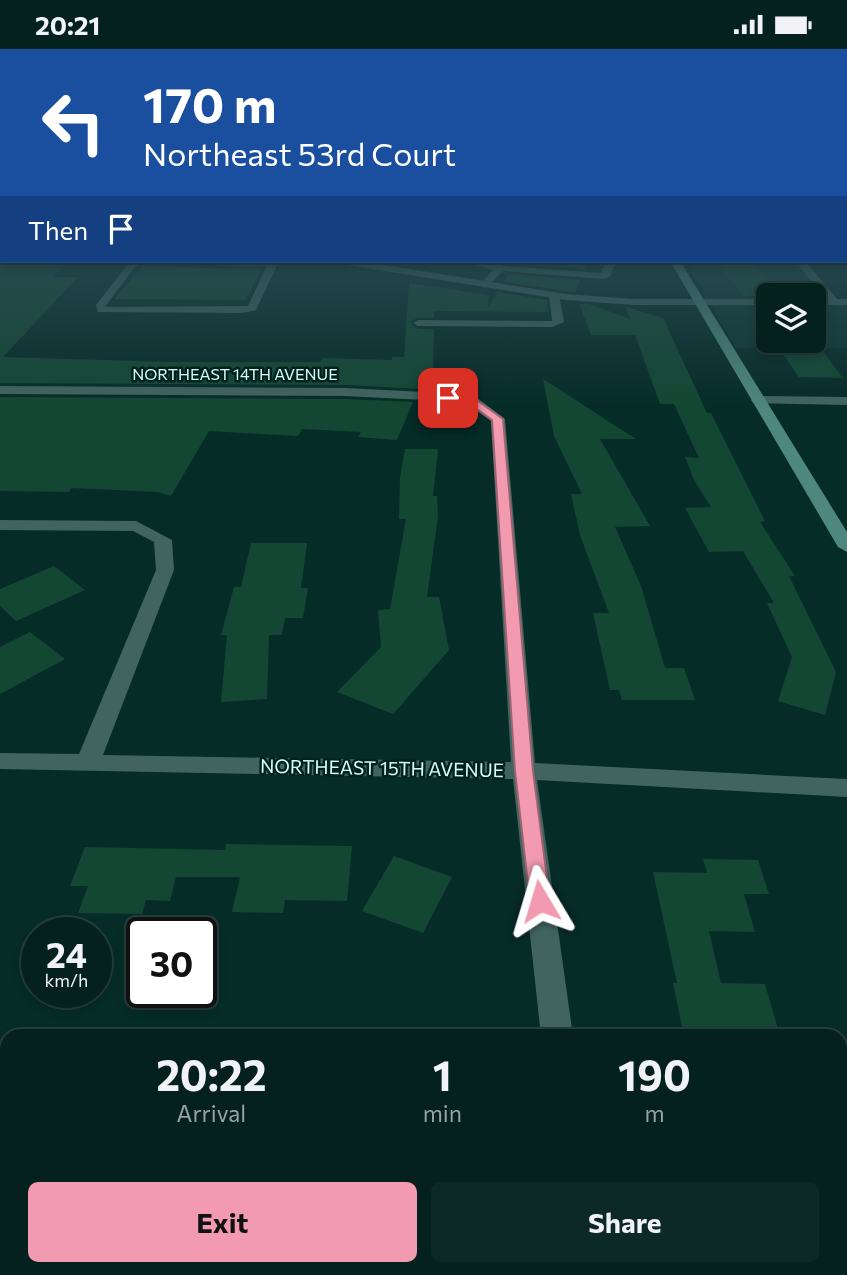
<!DOCTYPE html>
<style>
:root{--surface:#04211e;--page:#0d2927;--text:#f1f3f6;--muted:#97a3a4;--line:#253e3c;--accent:#f29ab0}
body{margin:0;font-family:Commissioner,sans-serif;background:var(--page);color:var(--text);height:100vh;display:flex;flex-direction:column;font-size:26px;white-space:nowrap}
*{box-sizing:border-box;margin:0}
p{font-size:23px;color:var(--muted)}
.icon{flex:none;width:38px;height:38px;fill:none;stroke:currentColor;stroke-width:2;stroke-linecap:round;stroke-linejoin:round}
.map{position:relative;flex:1;overflow:hidden}
.panel{position:absolute;left:0px;top:980px;width:847px;height:247px;display:flex;flex-direction:column;background:var(--surface);border-radius:21px 21px 0 0;box-shadow:0 4px 10px #0003,0 0 0 2px var(--line)}
.panel>*{flex:none}
.guide{position:absolute;left:0px;top:0px;width:847px;height:214px;box-shadow:0 4px 10px #0003,0 0 0 2px var(--line);background:#1a4fa0;color:#fff;overflow:hidden}
.controls{position:absolute;left:756px;top:234px;display:grid;gap:14px}
.controls a{display:grid;place-items:center;width:70px;height:70px;border-radius:10px;background:var(--surface);box-shadow:0 4px 10px #0003,0 0 0 2px var(--line);font-size:35px}
.speed{position:absolute;left:21px;top:868px;display:flex;gap:14px;font-size:35px;font-weight:700;text-align:center}
.speed>*{display:grid;place-content:center;width:91px;height:91px;border-radius:50%;background:var(--surface);box-shadow:0 4px 10px #0003,0 0 0 2px var(--line);line-height:1}
.speed small{font-size:18px;font-weight:400}
.speed .limit{border:4px solid #111;border-radius:10px;background:#fff;color:#111}
.pin{position:absolute;display:grid;place-items:center;width:60px;height:60px;color:#fff;margin:-30px;border-radius:14px;box-shadow:0 4px 10px #0006}
.me{position:absolute;width:77px;margin:-38px;rotate:353deg;stroke-linejoin:round;filter:drop-shadow(0 0 5px #0008)}
.turn{display:flex;align-items:center;gap:24px;height:147px;padding:0 28px;font-size:32px}
.turn .icon{width:91px;height:91px;stroke-width:2.5}
.turn b{display:block;font-size:49px;line-height:60px}
.then{display:flex;align-items:center;height:66px;padding:0 28px;background:#0003;gap:14px;font-size:26px}
.eta{display:flex;justify-content:space-evenly;align-items:center;height:119px;text-align:center}
.eta b{font-size:42px;font-weight:700;line-height:49px}
.primary-button{display:flex;gap:14px;margin-top:auto;padding:14px 28px}
.primary-button a{flex:1;height:80px;border-radius:10px;background:var(--accent);color:#111;font-size:28px;font-weight:700;line-height:80px;text-align:center}
.primary-button a+a{background:var(--page);color:var(--text)}
.status{display:flex;justify-content:space-between;align-items:center;height:49px;padding:0 35px;background:var(--surface);direction:ltr}
.status svg{height:19px;fill:currentColor}
.map>svg:first-child{display:block}
.built{fill:#0b3732;fill-rule:evenodd}
.building{fill:#144733}
.lines{fill:none;stroke-linecap:round;stroke-linejoin:round}
.lane{fill:#42645f;fill-rule:evenodd}
.street{fill:#42645f;fill-rule:evenodd}
.secondary{fill:#4e877f;fill-rule:evenodd}
.route{fill:#f29ab0;stroke:#9d6472;stroke-width:2}
.labels{text-anchor:middle;stroke-width:5;stroke-linejoin:round;paint-order:stroke}
.far-street-label{font-size:16px;fill:#d4fdf5;stroke:#00221e}
.street-label{font-size:19px;fill:#d4fdf5;stroke:#00221e}
</style>
<div class="status"><b>20:21</b><svg viewBox="0 0 49 12"><path d="M0 12V9h3v3zM5 12V6h3v6zM10 12V3h3v9zM15 12V0h3v12zM26 1h20v11H26zM47 4h2v5h-2z"/></svg></div>
<div class="map">
<svg width="847" height="1226" viewBox="0 0 847 1226">
<rect width="100%" height="100%" fill="#062c28"/>
<path class="built" d="M 685,212 L 798,212 L 836,255 L 847,255 L 847,299 L 736,299 ZM 768,247 L 814,247 L 814,292 L 768,292 Z"/>
<g class="building">
<polygon points="518,212 589,212 585,220 516,215"/>
<polygon points="714,212 753,212 782,247 743,247"/>
<polygon points="0,215 65,215 53,228 78,228 3,308 171,313 321,313 323,309 392,311 392,308 404,308 409,234 489,246 488,258 498,243 547,251 548,263 434,262 434,269 417,269 411,273 412,276 418,280 434,280 433,324 426,324 419,340 345,336 0,334"/>
<polygon points="143,217 156,218 261,220 246,251 114,250"/>
<polygon points="509,225 580,231 575,243 566,242 504,233"/>
<polygon points="579,255 589,255 630,270 626,258 663,269 707,364 711,364 765,472 760,473 795,527 789,527 836,623 825,666 778,652 792,608 767,554 774,554 743,502 709,503 685,459 711,458 694,431 685,408 699,409 674,355 660,355 635,286 591,286"/>
<polygon points="814,291 843,329 799,328 774,292"/>
<polygon points="543,330 636,390 600,390 650,477 615,478 641,537 665,619 684,619 695,651 622,651 619,641 610,641 593,564 609,564 580,486 571,445 582,445 554,387"/>
<polygon points="0,348 345,350 413,353 397,391 358,388 361,383 302,380 298,387 209,382 171,447 158,443 71,439 69,443 0,442"/>
<polygon points="405,400 438,400 433,447 437,447 438,467 427,548 439,548 449,601 393,665 337,643 381,598 378,561 390,560 406,470 399,470 400,428"/>
<polygon points="251,494 307,494 301,539 308,539 303,569 285,569 282,586 269,586 267,650 221,653 227,586 221,586 234,538 241,538"/>
<polygon points="54,517 85,541 16,572 0,557 0,540"/>
<polygon points="30,583 65,610 0,645 0,598"/>
<polygon points="226,795 352,797 347,852 285,851 283,864 232,863 240,828 176,828 170,852 146,851 142,865 78,864 88,837 70,837 85,798 225,801"/>
<polygon points="394,807 452,828 423,884 362,862"/>
<polygon points="703,810 758,811 769,845 744,845 755,883 709,882 721,934 765,935 780,987 684,987 673,934 677,934 653,823 707,824"/>
</g>
<g class="lines">
<g class="lane">
<rect x="845" y="185" width="2" height="5"/>
<polygon points="134,212 146,212 134,219 105,258 248,257 267,217 156,215 151,212 279,212 256,261 242,264 98,263 96,256 128,215"/>
<polygon points="461,212 494,216 496,212 506,212 503,217 601,224 606,212 616,212 610,227 605,230 503,222 485,239 480,236 493,221"/>
<polygon points="795,212 805,212 838,251 838,255 830,255"/>
<polygon points="554,243 559,246 564,273 552,278 418,277 413,274 418,271 552,272 549,246"/>
</g>
<g class="street">
<rect x="0" y="197" width="2" height="6"/>
<polygon points="336,212 359,212 566,245 634,250 768,250 768,256 634,256 566,251 341,215"/>
<rect x="814" y="250" width="33" height="6"/>
<polygon points="0,337 345,339 425,343 476,348 505,370 535,714 847,730 847,748 537,731 573,987 541,987 513,730 0,720 0,704 79,705 156,521 154,493 133,482 0,481 0,471 136,472 172,491 174,521 103,706 511,713 491,372 467,355 425,351 345,347 0,345"/>
<polygon points="758,347 847,348 847,356 753,354 751,351"/>
<polygon points="566,1220 604,1220 605,1226 567,1226"/>
</g>
<polygon class="secondary" points="670,212 680,212 847,483 847,503 838,498"/>
</g>
<linearGradient id="sky" x2="0" y2="1"><stop stop-color="#031816"/><stop offset="0.52" stop-color="#2a4b53"/><stop offset="1" stop-color="#2a4b53" stop-opacity="0"/></linearGradient>
<rect width="847" height="357" fill="url(#sky)"/>
<polygon class="route" points="448,346 474,349 503,370 533,722 550,852 547,858 540,861 533,858 530,852 515,722 492,371 468,354 444,351 442,349"/>
<g class="labels">
<g class="far-street-label">
<text x="235" y="331">NORTHEAST 14TH AVENUE</text>
</g>
<g class="street-label">
<text transform="translate(382 719) rotate(1)" y="7">NORTHEAST 15TH AVENUE</text>
</g>
</g>
</svg>
<div class="controls">
<a><svg class="icon" aria-label="layers" viewBox="0 0 24 24"><path d="M12 4l9 5-9 5-9-5zM3 14l9 5 9-5"/></svg></a>
</div>
<div class="speed"><div>24<small>km/h</small></div><div class="limit">30</div></div>
<div class="pin" style="left:448px;top:349px;background:#d93025"><svg class="icon" aria-label="arrive" viewBox="0 0 24 24"><path d="M6 21V4h12l-3 4 3 4H6"/></svg></div>
<svg class="me" style="left:540px;top:852px" viewBox="-20 -20 40 40"><path d="M0-17L14 15 0 8-14 15z" fill="#f29ab0" stroke="#fff" stroke-width="4"/></svg>
<div class="guide">
<div class="turn"><svg class="icon" aria-label="left" viewBox="0 0 24 24"><path d="M17 20v-9H6M10 6l-5 5 5 5"/></svg><div><b>170 m</b>Northeast 53rd Court</div></div>
<div class="then">Then<svg class="icon" aria-label="arrive" viewBox="0 0 24 24"><path d="M6 21V4h12l-3 4 3 4H6"/></svg></div>
</div>
<section class="panel">
<div class="eta">
<div><b>20:22</b><p>Arrival</p></div>
<div><b>1</b><p>min</p></div>
<div><b>190</b><p>m</p></div>
</div>
<div class="primary-button"><a>Exit</a><a>Share</a></div>
</section>
</div>
